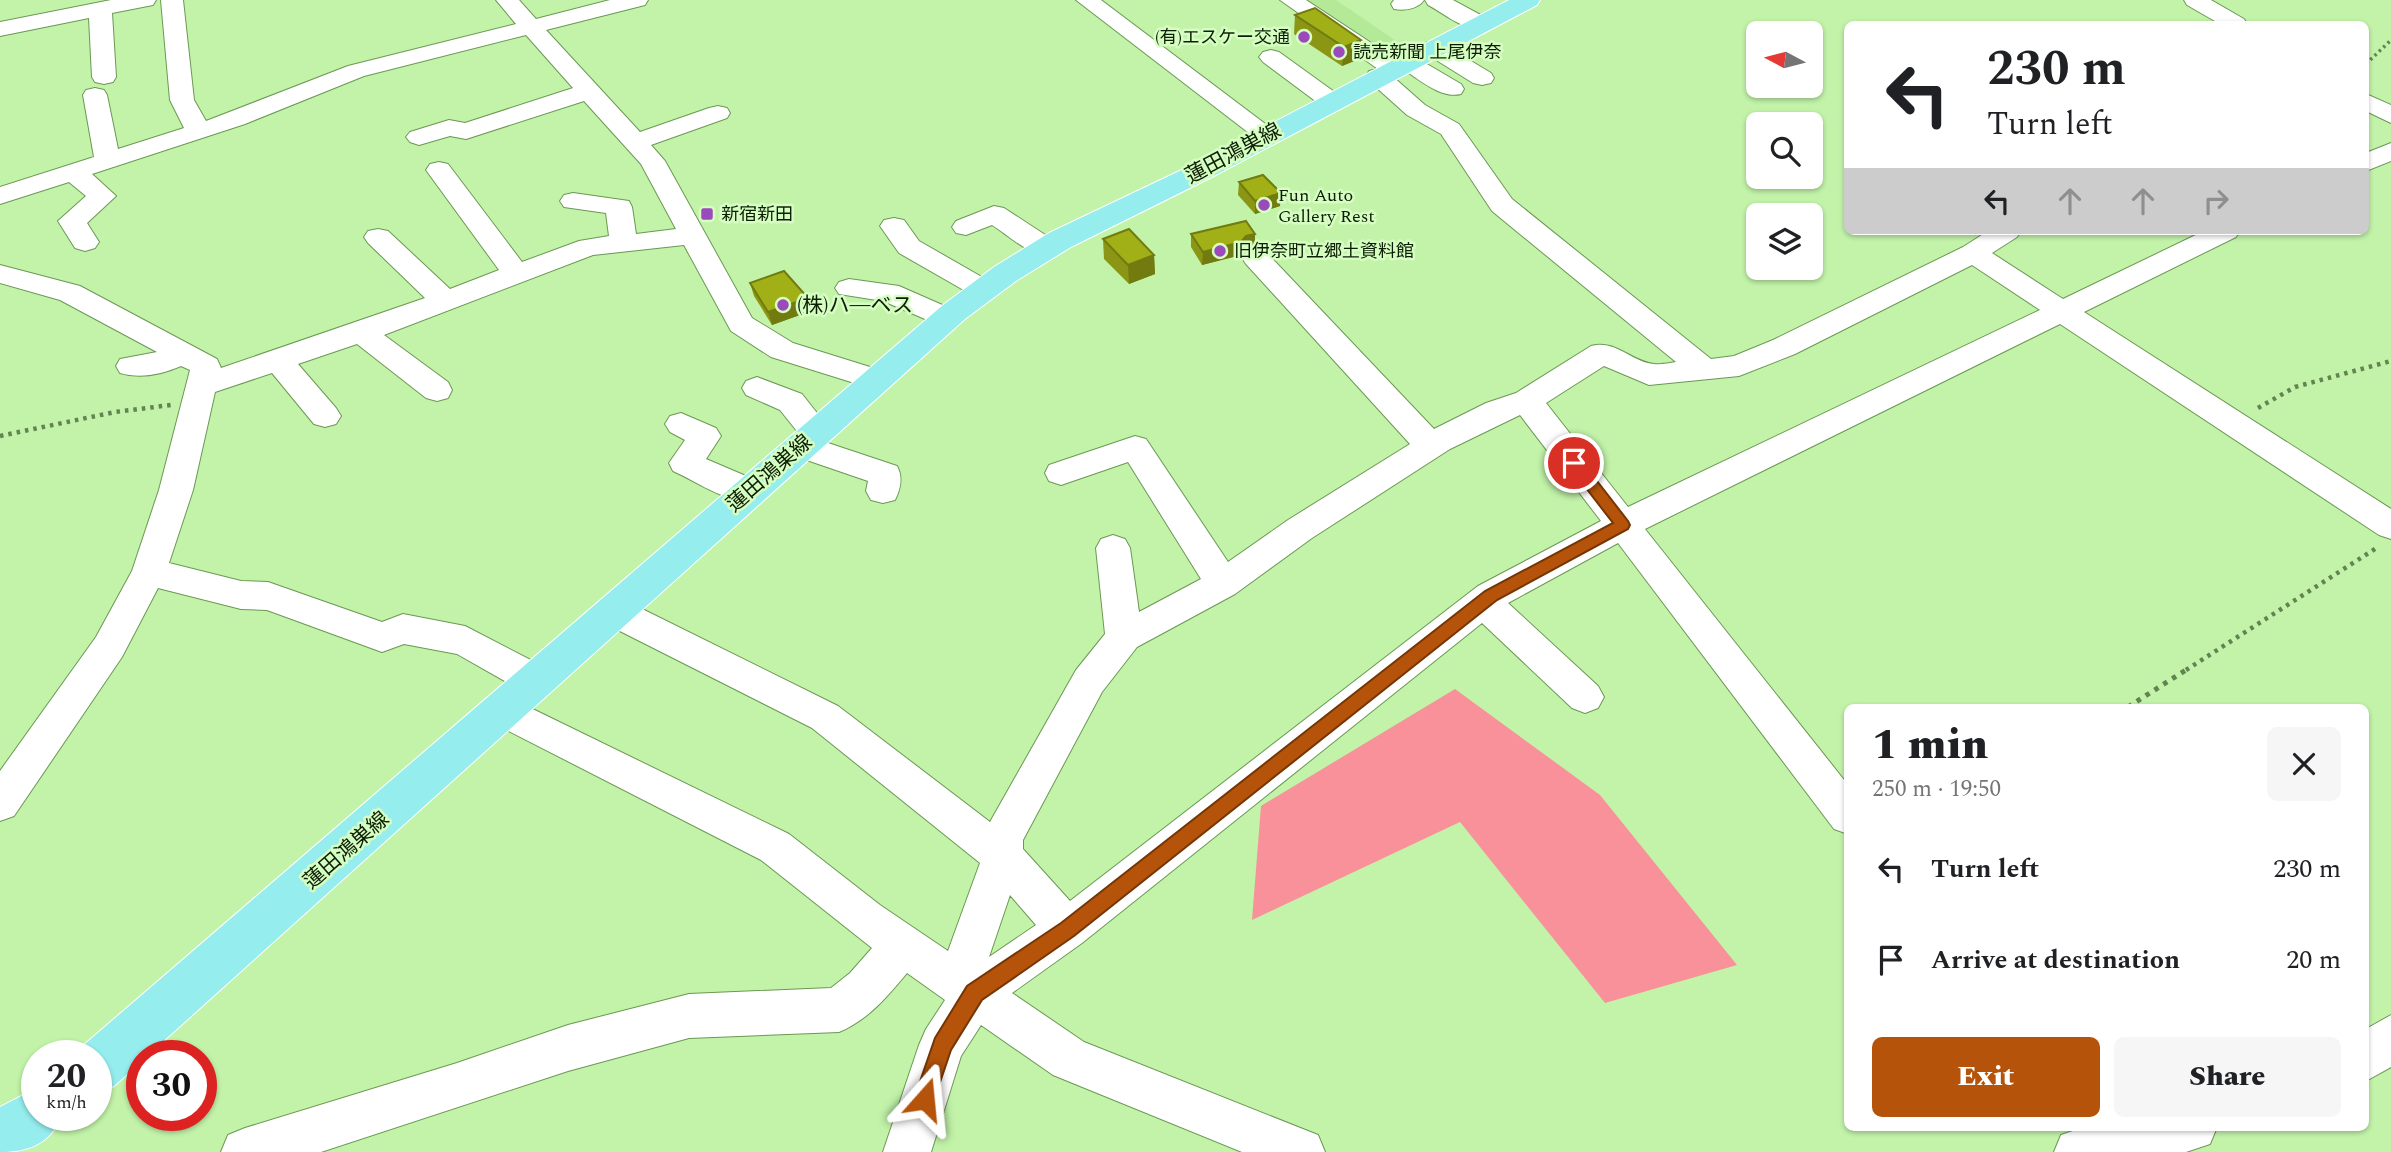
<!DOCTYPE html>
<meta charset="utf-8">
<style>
:root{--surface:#fff;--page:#f6f6f6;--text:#202124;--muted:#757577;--accent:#b45309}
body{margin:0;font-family:Spectral,"Noto Sans JP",serif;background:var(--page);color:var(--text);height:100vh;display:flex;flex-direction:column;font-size:26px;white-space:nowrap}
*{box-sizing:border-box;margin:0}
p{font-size:23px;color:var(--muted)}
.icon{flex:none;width:38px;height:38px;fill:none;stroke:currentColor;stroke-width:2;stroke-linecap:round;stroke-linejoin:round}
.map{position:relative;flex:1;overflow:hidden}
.drawer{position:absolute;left:1844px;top:704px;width:525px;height:427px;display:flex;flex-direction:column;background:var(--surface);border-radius:10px;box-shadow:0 2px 5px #0004}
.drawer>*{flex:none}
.guide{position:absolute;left:1844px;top:21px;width:525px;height:214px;border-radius:10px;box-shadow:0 2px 5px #0004;background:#fff;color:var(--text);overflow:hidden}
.needle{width:46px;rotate:277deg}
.controls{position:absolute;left:1746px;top:21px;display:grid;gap:14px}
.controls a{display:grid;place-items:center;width:77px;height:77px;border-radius:10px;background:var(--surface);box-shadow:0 2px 5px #0004;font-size:35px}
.speed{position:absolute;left:21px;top:1040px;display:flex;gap:14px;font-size:35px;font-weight:700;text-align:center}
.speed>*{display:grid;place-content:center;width:91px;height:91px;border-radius:50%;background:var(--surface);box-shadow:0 2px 5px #0004;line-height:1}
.speed small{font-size:18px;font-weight:400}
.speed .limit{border:10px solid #d22;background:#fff;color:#111}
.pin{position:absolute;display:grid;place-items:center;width:60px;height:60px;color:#fff;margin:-30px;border:4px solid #fff;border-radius:50%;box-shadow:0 2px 7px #0007}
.me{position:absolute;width:77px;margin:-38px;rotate:18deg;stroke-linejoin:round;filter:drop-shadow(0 0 5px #0008)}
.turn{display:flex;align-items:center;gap:24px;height:147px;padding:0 28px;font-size:32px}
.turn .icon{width:91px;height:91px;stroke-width:2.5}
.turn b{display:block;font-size:49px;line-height:60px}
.lanes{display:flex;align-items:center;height:66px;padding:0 28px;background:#0003;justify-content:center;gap:35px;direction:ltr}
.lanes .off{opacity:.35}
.round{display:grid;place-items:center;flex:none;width:74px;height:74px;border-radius:10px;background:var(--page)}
.headline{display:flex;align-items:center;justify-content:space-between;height:119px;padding:0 28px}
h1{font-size:42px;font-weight:800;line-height:52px}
.action{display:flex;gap:14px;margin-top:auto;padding:14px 28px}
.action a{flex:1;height:80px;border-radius:10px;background:var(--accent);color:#fff;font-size:28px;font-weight:800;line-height:80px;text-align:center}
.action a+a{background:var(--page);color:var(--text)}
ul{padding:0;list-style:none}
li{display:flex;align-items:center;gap:21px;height:91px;padding:0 28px}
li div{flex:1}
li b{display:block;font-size:26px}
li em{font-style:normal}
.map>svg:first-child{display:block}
.built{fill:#b4e998}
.green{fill:#f89199}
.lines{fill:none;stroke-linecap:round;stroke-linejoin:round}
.minor-casing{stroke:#6b9853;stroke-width:2}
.major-casing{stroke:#fff;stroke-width:2}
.path-far2{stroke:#628352;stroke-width:3.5;stroke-dasharray:2.5 3.5;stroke-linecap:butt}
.path-far1{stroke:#628352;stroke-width:4.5;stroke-dasharray:3.5 5;stroke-linecap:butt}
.path{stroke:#628352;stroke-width:5;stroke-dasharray:4.5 6;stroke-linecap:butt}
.minor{fill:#fff;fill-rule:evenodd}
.major{fill:#95edee;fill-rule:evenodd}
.wall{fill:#8b9714}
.shaded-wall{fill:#717b10}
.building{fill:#a2b017;stroke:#717b10;stroke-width:2}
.route{fill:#b45309;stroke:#753606;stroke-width:2}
.poi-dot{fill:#9a4aba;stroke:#d6fec2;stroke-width:2.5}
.labels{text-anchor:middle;stroke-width:5;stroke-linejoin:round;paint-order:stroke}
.far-poi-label{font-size:18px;fill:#0c1e03;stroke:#d6fec2;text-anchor:start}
.street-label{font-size:21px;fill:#0c1e03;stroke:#d6fec2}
.poi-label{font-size:21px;fill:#0c1e03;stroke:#d6fec2;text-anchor:start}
</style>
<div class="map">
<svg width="2391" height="1152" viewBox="0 0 2391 1152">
<rect width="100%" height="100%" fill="#c2f3a9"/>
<polygon class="built" points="1296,0 1336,0 1411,51 1389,59"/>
<polygon class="green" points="1455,689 1600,795 1737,965 1605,1003 1460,822 1252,920 1261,806"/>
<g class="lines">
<defs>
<g id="minor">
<polygon points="111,0 156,0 153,5 112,13 116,77 113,82 104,84 95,82 92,77 89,18 0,36 0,22"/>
<path d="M 161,0 L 183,0 L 194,100 L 206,121 L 348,66 L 516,24 L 496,0 L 519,0 L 536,19 L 610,0 L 648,0 L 645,5 L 546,30 L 640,132 L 709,108 L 718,106 L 727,108 L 730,113 L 727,118 L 651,145 L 665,161 L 752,318 L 793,343 L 886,372 L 890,379 L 886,386 L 875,389 L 864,386 L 771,357 L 731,331 L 684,245 L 593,255 L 384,335 L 448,382 L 452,390 L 448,398 L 437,401 L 426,398 L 357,344 L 298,364 L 336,408 L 341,416 L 336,424 L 325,427 L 314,424 L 272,373 L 215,392 L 193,490 L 169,563 L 241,581 L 268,582 L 382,622 L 403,614 L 465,626 L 550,670 L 556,681 L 550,692 L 537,696 L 524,692 L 457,654 L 404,644 L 382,652 L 267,610 L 241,609 L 158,588 L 122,657 L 14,816 L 0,821 L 0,771 L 96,637 L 132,571 L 159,490 L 190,370 L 181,366 C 163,374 140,379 120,373 L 116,366 L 120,359 L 157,352 L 60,300 L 0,283 L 0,265 L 80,286 L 217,359 L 221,368 L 425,298 L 368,243 L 364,237 L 368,231 L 378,229 L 388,231 L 450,289 L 499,270 L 426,170 L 430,164 L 439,162 L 448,164 L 522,262 L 579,241 L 609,236 L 606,213 L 564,207 L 560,201 L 564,195 L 573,193 L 629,201 L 632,207 L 636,234 L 676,229 L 641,164 L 584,101 L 466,139 L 450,136 L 419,145 L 410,142 L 406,137 L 410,132 L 449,120 L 465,123 L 573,88 L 526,35 L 364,76 L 245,124 L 92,174 L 116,196 L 87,223 L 99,242 L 95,248 L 85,251 L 75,248 L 58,221 L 86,196 L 69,182 L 0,204 L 0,187 L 94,157 L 83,95 L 86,90 L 95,88 L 104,90 L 107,95 L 118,149 L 184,128 L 170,100 Z"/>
<polygon points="1076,0 1101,0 1280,135 1276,140 1267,143 1258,140"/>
<path d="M 1280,0 L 1306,0 L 1397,60 L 1407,55 L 1415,57 L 1461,84 L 1464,89 L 1461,94 C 1441,99 1420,80 1404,70 L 1401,73 L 1391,75 L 1425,105 L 1459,124 L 1512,199 L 1711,359 L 1734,356 L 1773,340 L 1963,247 L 1988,231 L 2021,231 L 2017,237 L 1992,253 L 2063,299 L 2204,231 L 2240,231 L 2236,237 L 2084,312 L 2391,509 L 2391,539 L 2379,535 L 2060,324 L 1645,529 L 1848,785 L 1848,834 L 1834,829 L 1618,543 L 1508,603 L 1598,686 L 1604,697 L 1598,708 L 1585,713 L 1572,708 L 1482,623 L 1082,943 L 1012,993 L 1084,1042 L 1318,1135 L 1325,1152 L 1242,1152 L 1053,1075 L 981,1025 L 961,1056 L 931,1152 L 883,1152 L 919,1045 L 926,1029 L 945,1000 L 907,973 C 887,997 868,1020 839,1032 L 689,1038 L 568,1071 L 321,1152 L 221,1152 L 228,1135 L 245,1128 L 457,1063 L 568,1025 L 689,994 L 831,988 L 850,973 L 872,948 L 761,860 L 491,722 L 485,711 L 491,700 L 504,695 L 789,834 L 880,905 L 948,951 L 980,863 L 812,728 L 600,621 L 595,611 L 600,601 L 613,597 L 626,601 L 838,706 L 990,822 L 1076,670 L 1105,634 L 1096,548 L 1101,539 L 1113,535 L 1125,539 L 1130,548 L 1139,612 L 1201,579 L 1128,462 L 1061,485 L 1049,481 L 1045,473 L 1049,465 L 1135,436 L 1146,439 L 1228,562 L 1288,520 L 1410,444 L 1246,264 L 1242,258 L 1246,252 L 1256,249 L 1266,252 L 1434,429 L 1486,403 L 1516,393 L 1591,346 C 1616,339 1631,362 1654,364 C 1660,365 1669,363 1676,362 L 1492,211 L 1441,134 L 1407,115 L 1369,81 L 1366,76 L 1369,71 L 1378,69 ZM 1972,265 L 2040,310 L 1628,507 L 1546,403 L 1604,366 L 1649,385 L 1739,376 L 1795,354 ZM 1520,415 L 1601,521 L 1478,586 L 1070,901 L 1023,849 L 1023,840 L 1102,692 L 1137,647 L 1235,594 L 1312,538 L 1450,449 ZM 1010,895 L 1036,925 L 989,957 Z"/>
<path d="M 1394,0 L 1424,0 C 1418,9 1404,11 1394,9 L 1391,4 Z"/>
<path d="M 1425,0 L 1453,0 L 1488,19 L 1491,24 L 1488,29 C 1468,34 1445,14 1428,5 Z"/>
<polygon points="2184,0 2211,0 2244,19 2247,24 2220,24 2187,5"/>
<polygon points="1433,41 1441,43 1491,73 1494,78 1491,83 1482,85 1473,83 1425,53 1421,48 1425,43"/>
<polygon points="1271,50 1279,52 1340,96 1343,101 1340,106 1331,108 1322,106 1263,62 1259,57 1263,52"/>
<polygon points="2366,94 2391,105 2391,123 2366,111"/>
<polygon points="2391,143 2391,161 2366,171 2366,153"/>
<path d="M 994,206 L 1004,208 L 1056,242 L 1060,248 L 1056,254 C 1033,260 1011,237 992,225 L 966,235 L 956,233 L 952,227 L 956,221 Z"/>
<polygon points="894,218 904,220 919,241 994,284 998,290 994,296 984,299 974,296 899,253 880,226 884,220"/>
<polygon points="849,279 899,286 956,311 961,318 956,325 946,328 883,301 839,294 835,288 839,282"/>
<path d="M 757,377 L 802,394 L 832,432 L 827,440 L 822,441 L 897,466 C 903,477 901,488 895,500 L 883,503 L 871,500 L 866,491 L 868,481 L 789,454 L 784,446 L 789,438 L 800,435 L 780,410 L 746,395 L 742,388 L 746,381 Z"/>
<path d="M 681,413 L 716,428 L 721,436 L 706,459 L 760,482 L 765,491 L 760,500 C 733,508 698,482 673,471 L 669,463 L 685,440 L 670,432 L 665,424 L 670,416 Z"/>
<polygon points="2391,1015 2391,1067 2366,1081 2366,1029"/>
<polygon points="2084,1127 2217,1127 2210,1144 2186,1152 2054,1152 2061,1135"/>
</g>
<g id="major">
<polygon points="1509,0 1540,0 1537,5 1210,178 1071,247 1016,281 965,319 148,1055 142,1055 142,1061 114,1086 96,1093 96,1055 76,1055 78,1050 943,305 994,267 1049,233 1190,166"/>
<path d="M 37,1088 L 37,1115 L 62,1115 C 51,1143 30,1152 0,1152 L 0,1107 Z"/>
</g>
</defs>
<use href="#minor" class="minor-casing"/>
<use href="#major" class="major-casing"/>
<polyline class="path-far2" points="2366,64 2391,40"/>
<g class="path-far1">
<polyline points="2258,408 2295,387 2391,361"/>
<polyline points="0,436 115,412 171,405"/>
<polyline points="2186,670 2378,547"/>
</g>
<polyline class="path" points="2128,707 2189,668"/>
<use href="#minor" class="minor"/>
<use href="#major" class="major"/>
</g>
<g class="wall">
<polygon points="1315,8 1359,59 1342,66 1294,34 1295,15"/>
<polygon points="1239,182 1280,206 1255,214 1238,195"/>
<polygon points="1191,234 1255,234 1255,247 1245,249 1241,255 1202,265 1191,247"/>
<polygon points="1103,239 1154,255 1155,274 1129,284 1104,259"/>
<polygon points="750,283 808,298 811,311 772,325 754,296"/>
</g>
<g class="shaded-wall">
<polygon points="1361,40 1359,59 1342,66 1344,47"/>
<polygon points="1281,193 1280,206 1255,214 1255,201"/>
<polygon points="1255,234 1255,247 1245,249 1241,255 1202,265 1203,252"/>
<polygon points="1154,255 1155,274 1129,284 1128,265"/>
<polygon points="808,298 811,311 772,325 768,312"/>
</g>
<g class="building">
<polygon points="1315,8 1361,40 1344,47 1295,15"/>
<polygon points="1263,175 1281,193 1255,201 1239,182"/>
<polygon points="1246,221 1255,234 1246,236 1241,242 1203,252 1191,234"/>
<polygon points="1129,229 1154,255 1128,265 1103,239"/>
<polygon points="784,271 808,298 768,312 750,283"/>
</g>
<polygon class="route" points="1574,457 1580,459 1628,521 1630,525 1628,529 1497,600 1074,936 982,1000 951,1050 932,1106 925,1109 917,1106 914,1099 935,1038 967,986 1061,923 1485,591 1613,523 1569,466 1567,463"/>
<g class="poi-dot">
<circle cx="1304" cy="37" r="7"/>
<circle cx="1339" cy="52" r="7"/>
<circle cx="1264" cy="205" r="7"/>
<rect x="700" y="207" width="14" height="14" rx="3.5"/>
<circle cx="1220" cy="251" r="7"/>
<circle cx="783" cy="305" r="7"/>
</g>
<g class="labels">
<g class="far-poi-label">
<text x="1290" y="43" text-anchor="end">(有)エスケー交通</text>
<text x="1353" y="58">読売新聞 上尾伊奈</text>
<text x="1278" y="201">Fun Auto<tspan x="1278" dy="21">Gallery Rest</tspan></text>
<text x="721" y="220">新宿新田</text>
<text x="1234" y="257">旧伊奈町立郷土資料館</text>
</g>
<g class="street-label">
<text transform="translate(1233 153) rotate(-28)" y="7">蓮田鴻巣線</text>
<text transform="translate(769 473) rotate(-41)" y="7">蓮田鴻巣線</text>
<text transform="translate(346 850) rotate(-41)" y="7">蓮田鴻巣線</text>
</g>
<g class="poi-label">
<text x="797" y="312">(株)ハ―ベス</text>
</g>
</g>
</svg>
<div class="controls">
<a><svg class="needle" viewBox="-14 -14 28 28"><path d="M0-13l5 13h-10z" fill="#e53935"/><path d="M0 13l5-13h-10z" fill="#757577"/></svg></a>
<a><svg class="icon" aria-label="search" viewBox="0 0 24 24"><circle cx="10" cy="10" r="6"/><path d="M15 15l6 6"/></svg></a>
<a><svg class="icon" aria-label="layers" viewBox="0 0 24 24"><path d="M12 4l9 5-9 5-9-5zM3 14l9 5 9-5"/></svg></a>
</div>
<div class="speed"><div>20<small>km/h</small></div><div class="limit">30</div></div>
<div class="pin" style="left:1574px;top:463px;background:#d93025"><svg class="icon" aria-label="arrive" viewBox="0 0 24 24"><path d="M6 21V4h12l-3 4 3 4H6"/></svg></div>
<svg class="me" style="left:925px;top:1099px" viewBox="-20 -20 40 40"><path d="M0-17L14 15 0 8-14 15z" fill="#b45309" stroke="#fff" stroke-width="4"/></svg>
<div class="guide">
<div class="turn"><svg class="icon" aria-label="left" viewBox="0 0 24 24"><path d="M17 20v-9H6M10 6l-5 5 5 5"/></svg><div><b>230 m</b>Turn left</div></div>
<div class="lanes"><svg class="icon" aria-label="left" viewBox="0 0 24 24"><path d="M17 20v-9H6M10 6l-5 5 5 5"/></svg><svg class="icon off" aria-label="ahead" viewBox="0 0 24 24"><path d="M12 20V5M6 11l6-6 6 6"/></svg><svg class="icon off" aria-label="ahead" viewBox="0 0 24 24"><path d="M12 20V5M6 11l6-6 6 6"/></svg><svg class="icon off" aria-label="right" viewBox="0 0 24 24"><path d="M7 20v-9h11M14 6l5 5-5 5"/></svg></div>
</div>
<section class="drawer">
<div class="headline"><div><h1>1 min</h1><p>250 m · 19:50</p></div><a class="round"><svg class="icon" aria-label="close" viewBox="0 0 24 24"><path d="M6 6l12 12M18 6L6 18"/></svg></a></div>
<ul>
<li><svg class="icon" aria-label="left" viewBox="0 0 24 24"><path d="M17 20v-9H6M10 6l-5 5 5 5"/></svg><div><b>Turn left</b></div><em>230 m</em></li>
<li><svg class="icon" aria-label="arrive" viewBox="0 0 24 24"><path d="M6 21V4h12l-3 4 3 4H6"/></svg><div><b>Arrive at destination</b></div><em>20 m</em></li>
</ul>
<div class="action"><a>Exit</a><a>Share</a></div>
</section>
</div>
